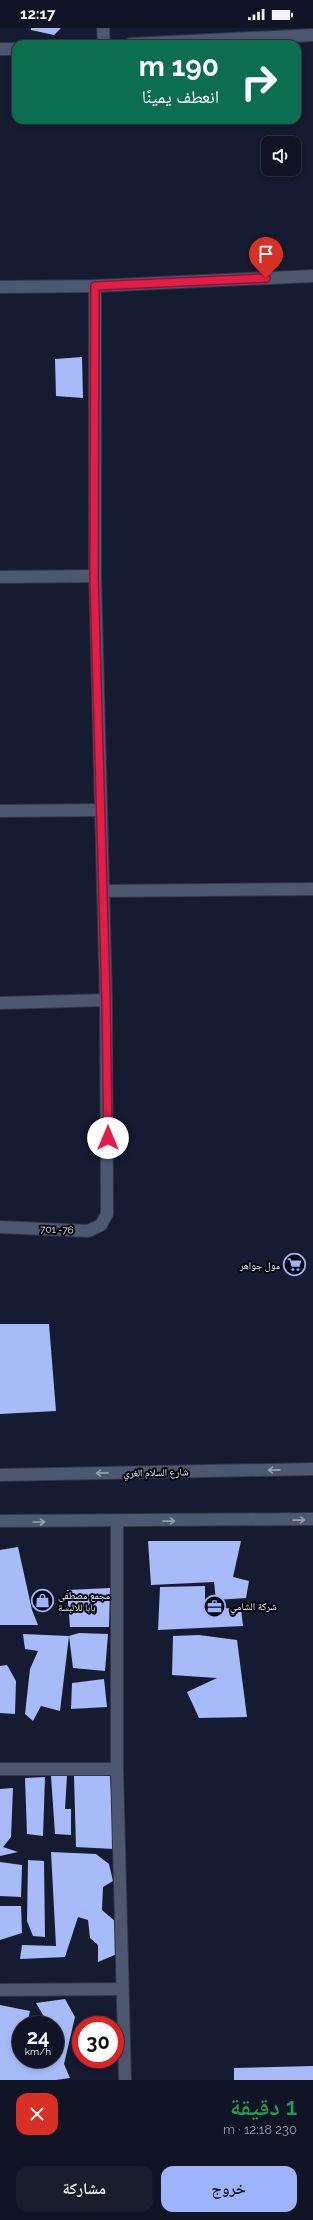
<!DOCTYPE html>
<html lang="ar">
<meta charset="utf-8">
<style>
:root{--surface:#101424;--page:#191d2c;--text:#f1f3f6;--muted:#9c9ea6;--line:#303341;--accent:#9db4fd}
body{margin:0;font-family:Raleway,"Noto Naskh Arabic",sans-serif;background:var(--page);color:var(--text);direction:rtl;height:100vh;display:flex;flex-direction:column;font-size:15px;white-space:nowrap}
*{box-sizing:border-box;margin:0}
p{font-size:13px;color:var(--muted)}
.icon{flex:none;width:22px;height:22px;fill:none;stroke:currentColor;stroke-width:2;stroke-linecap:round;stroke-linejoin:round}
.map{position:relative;height:2052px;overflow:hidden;direction:ltr}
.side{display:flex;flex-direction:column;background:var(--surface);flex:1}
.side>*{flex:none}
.hud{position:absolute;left:12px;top:12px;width:289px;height:84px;border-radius:12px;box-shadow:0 2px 6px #0003,0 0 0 1px var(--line);direction:rtl;background:#0b6e4f;color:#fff;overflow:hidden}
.fabs{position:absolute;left:261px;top:108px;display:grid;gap:8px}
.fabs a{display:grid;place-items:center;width:40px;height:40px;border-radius:8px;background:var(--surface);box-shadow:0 2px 6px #0003,0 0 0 1px var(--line);font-size:20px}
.speed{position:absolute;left:12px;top:1988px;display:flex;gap:8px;font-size:20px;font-weight:700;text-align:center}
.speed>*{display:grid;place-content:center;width:52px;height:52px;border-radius:50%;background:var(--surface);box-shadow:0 2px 6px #0003,0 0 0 1px var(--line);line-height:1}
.speed small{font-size:10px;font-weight:400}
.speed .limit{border:6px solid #d22;background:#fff;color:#111}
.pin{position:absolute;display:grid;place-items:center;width:34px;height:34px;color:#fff;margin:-41px -17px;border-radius:50% 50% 50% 0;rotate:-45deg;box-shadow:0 0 4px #0007}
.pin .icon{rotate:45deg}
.me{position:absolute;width:44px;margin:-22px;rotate:0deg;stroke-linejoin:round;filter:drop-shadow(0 0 3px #0008)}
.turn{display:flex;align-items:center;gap:14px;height:84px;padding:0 16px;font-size:18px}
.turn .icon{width:52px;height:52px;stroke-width:2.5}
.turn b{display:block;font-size:28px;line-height:34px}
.round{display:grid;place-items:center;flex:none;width:42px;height:42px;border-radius:12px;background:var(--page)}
.head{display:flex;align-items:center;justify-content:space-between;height:68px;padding:0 16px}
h1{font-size:24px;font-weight:600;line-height:30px;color:#1e9e55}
.button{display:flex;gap:8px;margin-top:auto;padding:8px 16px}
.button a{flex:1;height:46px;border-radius:12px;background:var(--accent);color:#111;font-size:16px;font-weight:600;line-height:46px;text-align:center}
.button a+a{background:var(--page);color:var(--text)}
.status{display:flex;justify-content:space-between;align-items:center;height:28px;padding:0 20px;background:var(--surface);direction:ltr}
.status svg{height:11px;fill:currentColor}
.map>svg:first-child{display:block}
.building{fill:#a7bbf9}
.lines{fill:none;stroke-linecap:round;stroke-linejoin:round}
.minor-casing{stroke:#333545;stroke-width:14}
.secondary-casing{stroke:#333545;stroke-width:14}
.minor{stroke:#4e5770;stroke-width:12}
.secondary{stroke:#4e5770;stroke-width:12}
.oneway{stroke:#979eb0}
.route-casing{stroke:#92132f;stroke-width:10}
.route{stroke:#e11d48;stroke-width:7}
.labels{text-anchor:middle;stroke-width:4;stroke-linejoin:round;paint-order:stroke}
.street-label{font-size:10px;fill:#f1f4fe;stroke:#05070f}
.poi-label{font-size:10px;fill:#f1f4fe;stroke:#05070f;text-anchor:start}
</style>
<div class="status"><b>12:17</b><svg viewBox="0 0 49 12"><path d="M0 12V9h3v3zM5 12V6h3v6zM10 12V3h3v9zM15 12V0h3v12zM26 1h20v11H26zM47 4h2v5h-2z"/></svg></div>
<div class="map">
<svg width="313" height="2052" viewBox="0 0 313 2052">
<rect width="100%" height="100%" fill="#151b30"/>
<g class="building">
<polygon points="31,0 61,0 54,7 31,2"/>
<polygon points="82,329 83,370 56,368 55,331"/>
<polygon points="0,1296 49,1296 56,1383 0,1386"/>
<polygon points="148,1513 241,1513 233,1549 249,1553 246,1570 216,1572 214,1554 151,1557"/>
<polygon points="18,1519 32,1582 38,1597 0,1597 0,1522"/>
<polygon points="205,1558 205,1579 241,1581 243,1598 158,1602 160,1559"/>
<polygon points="110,1560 109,1599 70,1599 67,1562"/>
<polygon points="79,1605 108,1606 105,1643 73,1640 69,1608"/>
<polygon points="23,1606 69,1608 60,1683 41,1678 33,1693 25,1686 30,1641 38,1623 25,1621"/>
<polygon points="199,1607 237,1612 247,1689 199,1690 187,1664 217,1650 172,1647 173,1608"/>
<polygon points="7,1637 16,1653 15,1686 0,1685 0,1638"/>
<polygon points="104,1651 107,1679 71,1681 72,1655"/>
<polygon points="110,1746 114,1821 76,1819 74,1748"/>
<polygon points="51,1748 67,1748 65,1781 71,1781 71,1807 55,1806"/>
<polygon points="45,1749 43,1808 27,1806 25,1750"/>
<polygon points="13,1760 11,1809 3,1819 18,1824 0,1828 0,1761"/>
<polygon points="51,1824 96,1826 109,1836 113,1853 103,1859 102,1882 116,1894 117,1926 98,1934 98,1917 90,1910 88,1892 78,1889 65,1929 20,1931 22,1917 56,1918"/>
<polygon points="28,1832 44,1833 45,1909 33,1908 27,1893"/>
<polygon points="0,1834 22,1837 21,1869 0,1868"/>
<polygon points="0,1878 21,1878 22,1905 0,1912"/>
<polygon points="65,1971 75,1989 64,2036 70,2050 56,2052 0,2052 0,1977 30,1983 27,1997 21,1997 21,2031 55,2031 55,1997 49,1997 36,1975"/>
<polygon points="40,1989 48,1997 31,1997"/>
<polygon points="313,2038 313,2052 234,2052 234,2040"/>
</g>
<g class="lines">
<defs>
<g id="minor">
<polyline points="103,0 104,16"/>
<polyline points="130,16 313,7"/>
<polyline points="0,21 16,21"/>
<polyline points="0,259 95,258 313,248"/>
<polyline points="0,549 95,548"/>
<polyline points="0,783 100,782"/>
<polyline points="103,863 313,861"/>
<polyline points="0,975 106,972"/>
<polyline points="0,1199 88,1203 101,1197 107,1186 106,972 95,548 95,258"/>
<polyline points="117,1494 117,1741 125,2052"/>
<polyline points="0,1741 117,1741"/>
<polyline points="0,1962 122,1961"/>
</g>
<g id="secondary">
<polyline points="0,1447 313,1441"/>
<polyline points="0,1493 313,1491"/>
</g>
</defs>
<use href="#minor" class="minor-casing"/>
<use href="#secondary" class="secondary-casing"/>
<use href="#minor" class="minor"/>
<use href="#secondary" class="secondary"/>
</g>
<defs><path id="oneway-shaft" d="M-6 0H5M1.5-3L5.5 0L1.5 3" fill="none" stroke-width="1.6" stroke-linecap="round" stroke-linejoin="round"/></defs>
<g class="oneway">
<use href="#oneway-shaft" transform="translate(274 1442) rotate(179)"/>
<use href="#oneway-shaft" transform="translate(102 1445) rotate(179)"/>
<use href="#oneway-shaft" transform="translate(299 1492) rotate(-1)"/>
<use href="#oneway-shaft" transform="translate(169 1493) rotate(-1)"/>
<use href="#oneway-shaft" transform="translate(39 1494)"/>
</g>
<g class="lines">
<defs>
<polyline id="route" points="108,1110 106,972 94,548 95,258 266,250"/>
</defs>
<use href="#route" class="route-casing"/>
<use href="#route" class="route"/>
</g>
<defs>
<symbol id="supermarket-ring" viewBox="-11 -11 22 22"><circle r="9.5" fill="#05070f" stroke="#9db4fd" stroke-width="1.5"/><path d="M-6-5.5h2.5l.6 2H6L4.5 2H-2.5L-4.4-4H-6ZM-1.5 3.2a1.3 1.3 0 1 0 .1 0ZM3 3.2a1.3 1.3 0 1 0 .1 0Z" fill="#9db4fd"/></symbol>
<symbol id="shop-ring" viewBox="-11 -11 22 22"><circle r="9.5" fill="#05070f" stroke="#9db4fd" stroke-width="1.5"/><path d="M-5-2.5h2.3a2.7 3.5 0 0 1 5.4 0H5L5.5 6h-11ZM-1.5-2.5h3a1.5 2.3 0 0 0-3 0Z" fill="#9db4fd"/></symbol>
<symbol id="office-ring" viewBox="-11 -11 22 22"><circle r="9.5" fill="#05070f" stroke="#9db4fd" stroke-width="1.5"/><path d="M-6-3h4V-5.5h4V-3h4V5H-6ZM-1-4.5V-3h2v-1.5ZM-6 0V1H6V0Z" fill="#9db4fd"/></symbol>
</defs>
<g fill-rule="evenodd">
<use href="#supermarket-ring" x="282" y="1224" width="25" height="25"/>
<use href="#shop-ring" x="30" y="1560" width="25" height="25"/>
<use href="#office-ring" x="202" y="1566" width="25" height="25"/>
</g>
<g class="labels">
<g class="street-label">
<text transform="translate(57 1201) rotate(2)" y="4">701 -76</text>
<text transform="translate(156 1444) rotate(-1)" y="4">شارع السلام الغري</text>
</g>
<g class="poi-label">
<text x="280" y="1241" text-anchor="end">مول جواهر</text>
<text x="58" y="1571">مجمع مصطفى<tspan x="58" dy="12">بابا للالبسة</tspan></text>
<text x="230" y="1582">شركة الشامي</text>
</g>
</g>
</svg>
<div class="fabs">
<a><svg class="icon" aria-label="sound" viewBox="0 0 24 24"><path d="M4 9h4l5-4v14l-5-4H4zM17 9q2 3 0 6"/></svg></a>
</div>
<div class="speed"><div>24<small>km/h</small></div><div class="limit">30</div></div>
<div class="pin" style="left:266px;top:250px;background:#d93025"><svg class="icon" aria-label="arrive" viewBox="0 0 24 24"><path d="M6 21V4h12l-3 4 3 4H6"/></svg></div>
<svg class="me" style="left:108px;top:1110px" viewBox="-20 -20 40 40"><circle r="19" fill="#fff"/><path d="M0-13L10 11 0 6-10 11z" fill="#e11d48"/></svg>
<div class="hud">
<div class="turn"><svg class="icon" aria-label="right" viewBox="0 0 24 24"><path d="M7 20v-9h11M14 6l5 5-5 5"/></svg><div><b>190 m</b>انعطف يمينًا</div></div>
</div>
</div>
<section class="side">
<div class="head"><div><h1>1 دقيقة</h1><p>230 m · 12:18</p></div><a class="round" style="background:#d93025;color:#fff"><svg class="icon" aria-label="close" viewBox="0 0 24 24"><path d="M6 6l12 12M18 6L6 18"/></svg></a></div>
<div class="button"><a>خروج</a><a>مشاركة</a></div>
</section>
